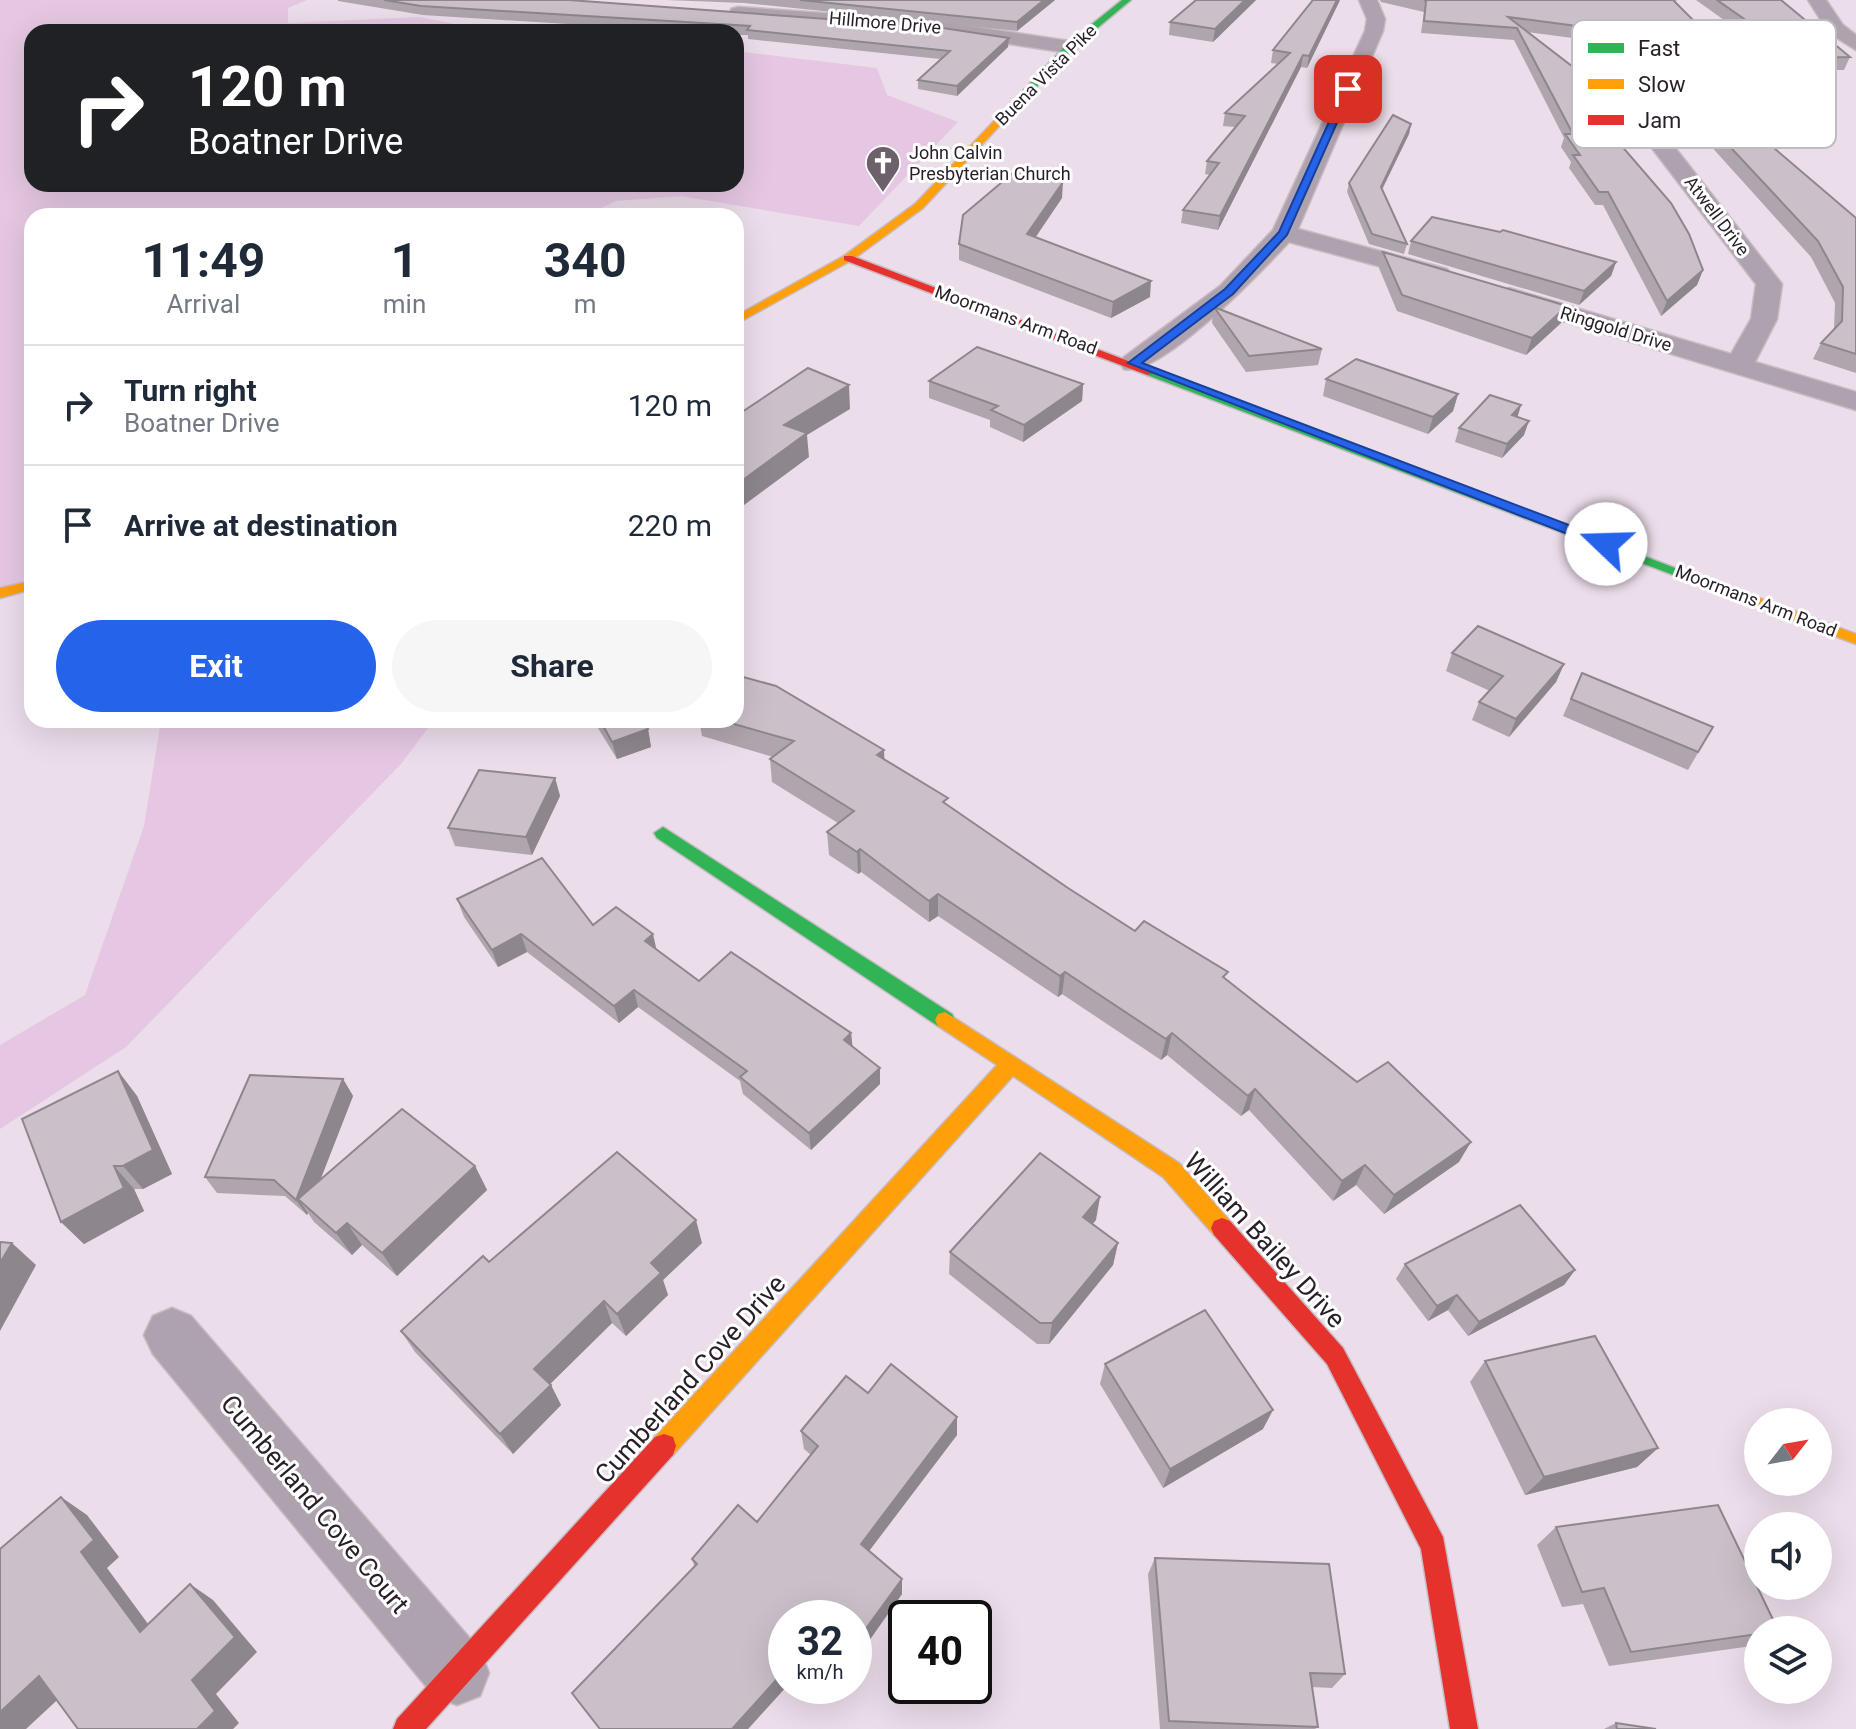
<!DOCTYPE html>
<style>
:root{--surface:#fff;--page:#f6f6f7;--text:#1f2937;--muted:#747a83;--line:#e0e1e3;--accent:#2563eb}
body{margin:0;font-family:Roboto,sans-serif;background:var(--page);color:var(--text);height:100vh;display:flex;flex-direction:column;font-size:30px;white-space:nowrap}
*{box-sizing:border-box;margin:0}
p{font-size:26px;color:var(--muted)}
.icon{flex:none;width:44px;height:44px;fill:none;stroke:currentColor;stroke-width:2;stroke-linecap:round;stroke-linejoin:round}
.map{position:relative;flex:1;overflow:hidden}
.panel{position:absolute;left:24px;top:208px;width:720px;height:520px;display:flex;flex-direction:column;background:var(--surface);border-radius:24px;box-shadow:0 8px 32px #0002}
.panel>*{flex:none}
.banner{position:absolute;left:24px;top:24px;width:720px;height:168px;border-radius:24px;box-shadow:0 8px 32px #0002;background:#202124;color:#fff;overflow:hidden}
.needle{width:52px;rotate:59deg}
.buttons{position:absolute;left:1744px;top:1408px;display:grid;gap:16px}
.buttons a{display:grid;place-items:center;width:88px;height:88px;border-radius:50%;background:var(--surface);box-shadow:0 8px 32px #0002;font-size:40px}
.speed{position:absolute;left:768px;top:1600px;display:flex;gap:16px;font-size:40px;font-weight:700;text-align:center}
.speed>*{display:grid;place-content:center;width:104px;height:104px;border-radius:50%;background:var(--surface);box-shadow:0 8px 32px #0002;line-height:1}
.speed small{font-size:20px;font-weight:400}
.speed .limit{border:4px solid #111;border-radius:12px;background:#fff;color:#111}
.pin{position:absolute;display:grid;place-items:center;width:68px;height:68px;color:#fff;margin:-34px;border-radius:16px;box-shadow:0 4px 12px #0006}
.me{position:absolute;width:88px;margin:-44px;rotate:291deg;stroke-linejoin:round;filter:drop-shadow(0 0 6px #0008)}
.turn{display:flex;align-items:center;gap:28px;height:168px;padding:0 32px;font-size:36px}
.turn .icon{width:104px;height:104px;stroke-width:2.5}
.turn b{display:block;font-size:56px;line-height:68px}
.eta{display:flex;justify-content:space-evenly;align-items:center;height:136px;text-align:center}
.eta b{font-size:48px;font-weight:700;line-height:56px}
.primary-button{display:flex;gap:16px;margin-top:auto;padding:16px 32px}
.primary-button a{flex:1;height:92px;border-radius:48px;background:var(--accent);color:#fff;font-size:32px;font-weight:700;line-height:92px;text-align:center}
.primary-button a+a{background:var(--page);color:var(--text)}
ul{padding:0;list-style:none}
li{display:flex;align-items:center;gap:24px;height:120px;padding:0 32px;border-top:2px solid var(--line)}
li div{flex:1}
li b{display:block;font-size:30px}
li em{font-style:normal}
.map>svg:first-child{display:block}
.green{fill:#e6c7e3}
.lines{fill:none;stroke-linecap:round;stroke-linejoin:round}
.street-casing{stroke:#c7bbc6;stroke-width:3}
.fast-casing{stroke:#c7bbc6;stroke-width:3}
.slow-casing{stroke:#c7bbc6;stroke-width:3}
.jam-casing{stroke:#c7bbc6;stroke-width:3}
.street{fill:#aea2ae;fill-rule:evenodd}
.fast{fill:#30b455;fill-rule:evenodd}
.slow{fill:#ff9f0a;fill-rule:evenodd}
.jam{fill:#e5322d;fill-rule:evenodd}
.wall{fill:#afa5ae}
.shaded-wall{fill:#8e868d}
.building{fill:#cbc0ca;stroke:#8e868d;stroke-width:2}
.route{fill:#2563eb;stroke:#184099;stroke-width:2}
.labels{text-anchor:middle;stroke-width:6;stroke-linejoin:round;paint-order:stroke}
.far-street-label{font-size:18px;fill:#281e27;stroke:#fff}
.far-poi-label{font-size:18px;fill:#281e27;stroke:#fff;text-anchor:start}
.near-street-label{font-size:26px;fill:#281e27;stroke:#fff}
.key{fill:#fff;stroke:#bebcbe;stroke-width:2}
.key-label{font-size:22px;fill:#281e27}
</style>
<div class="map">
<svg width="1856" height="1729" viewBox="0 0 1856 1729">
<rect width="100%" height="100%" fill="#ebddea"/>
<g class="green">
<polygon points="0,0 307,0 288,8 288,23 420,17 464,26 463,32 32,32 32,184 736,184 736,51 877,68 887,95 958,122 859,226 681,196 616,201 585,216 32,216 32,585 0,593"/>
<polygon points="161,720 434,720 401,764 126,1047 0,1129 0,1045 85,995 144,826"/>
</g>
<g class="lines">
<defs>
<g id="street">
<path d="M 1359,0 L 1377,0 L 1385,19 L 1383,31 L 1298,229 L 1447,269 L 1451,274 L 1438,282 L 1289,242 C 1263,270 1160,378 1124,369 L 1120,363 L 1124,357 L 1220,286 L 1273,230 L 1365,31 L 1367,19 Z"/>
<polygon points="1808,0 1826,0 1843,25 1856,35 1856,50 1829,33"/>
<polygon points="738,7 936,21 1069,41 1079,47 1069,53 936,33 731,17 731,9"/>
<polygon points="1635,65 1645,71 1639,94 1662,131 1782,284 1777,319 1755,362 1856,392 1856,410 1500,302 1496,296 1509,288 1731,354 1751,319 1756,284 1645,139 1619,94 1625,71"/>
<polygon points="172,1308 191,1316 480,1650 489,1673 480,1696 457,1705 434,1696 153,1354 144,1335 153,1316"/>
</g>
<g id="fast">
<polygon points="1122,0 1131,0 1072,49 1026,98 1020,98 1020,94 1066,45"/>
<polygon points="1147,369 1155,369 1709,581 1707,584 1697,584 1147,375"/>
<polygon points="663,827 952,1014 955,1020 952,1026 945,1028 938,1026 657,838 654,833"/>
</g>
<g id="slow">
<polygon points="1020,94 1027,96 923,208 852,260 736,324 736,316 844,256 915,204"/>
<polygon points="1702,577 1856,634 1856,644 1697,584 1697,578"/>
<polygon points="32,581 32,589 0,598 0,588"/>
<polygon points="945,1012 1179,1163 1230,1221 1233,1228 1230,1235 1222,1238 1214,1235 1163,1177 1013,1076 673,1455 664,1458 655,1455 652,1446 655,1437 997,1065 938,1026 935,1020 938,1014"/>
</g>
<g id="jam">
<polygon points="844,256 852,256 1157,372 1147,375 844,260"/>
<polygon points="1222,1218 1230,1221 1343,1348 1443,1537 1478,1729 1450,1729 1421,1549 1327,1364 1214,1235 1211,1228 1214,1221"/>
<polygon points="664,1434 673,1437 676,1446 673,1455 426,1729 393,1729 397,1719 655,1437"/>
</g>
</defs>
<use href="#street" class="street-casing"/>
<use href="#fast" class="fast-casing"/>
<use href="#slow" class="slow-casing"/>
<use href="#jam" class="jam-casing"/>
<use href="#street" class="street"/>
<use href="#fast" class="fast"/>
<use href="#slow" class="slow"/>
<use href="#jam" class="jam"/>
</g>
<g class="wall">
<polygon points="338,0 569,0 1008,47 957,96 918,89 918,80 940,59 748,39 748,35 736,35 736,32 695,32 423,15 338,1"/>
<polygon points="666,0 1055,0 1017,31 744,3"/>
<polygon points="1256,0 1213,42 1169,35 1170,22"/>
<polygon points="1340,0 1307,68 1301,67 1218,230 1181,223 1183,210 1210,175 1205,174 1207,161 1235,127 1223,126 1225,113 1279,64 1271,63 1273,50"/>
<polygon points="1380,0 1677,0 1675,2 1747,74 1742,86 1686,82 1680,59 1656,49 1527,32 1607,129 1703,270 1697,285 1661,316 1603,205 1595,205 1569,168 1571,162 1561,147 1564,138 1514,40 1421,33 1424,12 1381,2"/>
<polygon points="1696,0 1781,0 1850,57 1844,70 1794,70"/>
<polygon points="1704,119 1856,218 1856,373 1813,359 1821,343 1834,329 1835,303 1811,257 1699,133"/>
<polygon points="1411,124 1409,134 1382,190 1407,244 1404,254 1369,244 1347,192 1349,183"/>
<polygon points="1062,198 1035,237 1150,297 1111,318 959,260 959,244"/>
<polygon points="1411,241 1616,262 1611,276 1579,305 1408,254"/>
<polygon points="1383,252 1561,323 1526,355 1397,311 1379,268"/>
<polygon points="1214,307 1322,349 1318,365 1246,372 1212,323"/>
<polygon points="1326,379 1458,394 1453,411 1428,434 1323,396"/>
<polygon points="929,381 1083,384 1082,401 1023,442 990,427 990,420 929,398"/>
<polygon points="1517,417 1524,435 1502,458 1455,442 1459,428"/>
<polygon points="1452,653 1564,664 1556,682 1509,737 1472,720 1479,702 1490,691 1446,671"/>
<polygon points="1582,673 1713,727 1688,770 1563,716"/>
<polygon points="593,720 642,720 648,729 651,747 617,759"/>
<polygon points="699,720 736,720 884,750 884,760 948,806 1068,888 1135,931 1226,980 1459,1162 1384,1214 1356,1185 1333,1201 1249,1110 1241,1116 1167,1055 1161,1060 1062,994 1058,997 938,916 929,922 861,872 858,874 829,855 827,832 838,823 772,782 770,759 773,757 702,736"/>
<polygon points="555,778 560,796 532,855 455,846 448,828"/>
<polygon points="457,899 593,925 657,950 699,981 851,1033 852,1047 880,1068 880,1084 811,1150 743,1094 740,1081 638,1007 619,1023 527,952 498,967 464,917"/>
<polygon points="118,1071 137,1096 172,1174 143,1189 134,1189 144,1211 84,1244 61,1222"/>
<polygon points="343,1079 353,1096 320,1180 475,1166 487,1190 397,1276 362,1245 352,1255 314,1222 308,1213 307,1215 285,1196 217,1193 205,1177"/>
<polygon points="1096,1220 1092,1224 1118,1243 1113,1265 1049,1344 1037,1344 949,1274 950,1252"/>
<polygon points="702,1243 663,1280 668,1295 626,1336 612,1323 550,1384 561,1405 513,1454 415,1352 401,1331 489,1262"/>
<polygon points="1405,1264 1575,1270 1564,1285 1468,1336 1448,1310 1428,1321 1396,1279"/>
<polygon points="1485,1361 1658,1448 1637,1467 1525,1495 1470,1382"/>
<polygon points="1105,1364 1263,1429 1163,1488 1100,1384"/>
<polygon points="868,1393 957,1417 957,1435 869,1551 902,1594 854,1662 854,1618 786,1618 787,1686 748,1729 692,1559 757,1522 811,1455 804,1449 801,1431"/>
<polygon points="1556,1527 1758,1630 1758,1642 1752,1646 1609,1666 1583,1604 1562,1607 1537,1545"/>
<polygon points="1155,1558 1345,1674 1332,1688 1312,1687 1318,1727 1315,1729 1160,1729 1148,1574"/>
<polygon points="818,1686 837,1686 829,1696"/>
<polygon points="1616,1723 1656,1729 1604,1729"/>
</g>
<g class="shaded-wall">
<polygon points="1044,0 1055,0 1017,31 1017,22"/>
<polygon points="1245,0 1256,0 1213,42 1215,29"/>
<polygon points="1337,0 1340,0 1307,68 1309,56"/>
<polygon points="1009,38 1008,47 957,96 957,86"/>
<polygon points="1303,55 1301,67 1218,230 1220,216"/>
<polygon points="1411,124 1409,134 1378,197 1381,187"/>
<polygon points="1063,182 1062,198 1027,250 1027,234"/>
<polygon points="1616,262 1611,276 1579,305 1584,291"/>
<polygon points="1703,270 1697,285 1661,316 1667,301"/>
<polygon points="1151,281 1150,297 1111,318 1113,302"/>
<polygon points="1567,306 1561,323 1526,355 1532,338"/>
<polygon points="1083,384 1082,401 1023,442 1024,425"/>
<polygon points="849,385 850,409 807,435 809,457 736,511 736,485 784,425"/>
<polygon points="1458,394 1453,411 1428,434 1433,417"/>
<polygon points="1521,405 1517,419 1512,415"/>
<polygon points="1529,421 1524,435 1502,458 1507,444"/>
<polygon points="1564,664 1556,682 1509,737 1516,719"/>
<polygon points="648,729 651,747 617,759 612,742"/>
<polygon points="884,750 885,772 877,755"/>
<polygon points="555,778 560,796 532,855 526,837"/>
<polygon points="860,849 861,872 858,874 857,852"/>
<polygon points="938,894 938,916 929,922 929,901"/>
<polygon points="521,934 527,952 498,967 492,950"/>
<polygon points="653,934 657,952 645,941"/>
<polygon points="1065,972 1062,994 1058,997 1060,976"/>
<polygon points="634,990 638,1007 619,1023 614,1006"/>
<polygon points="851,1033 853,1050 844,1040"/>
<polygon points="1172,1033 1167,1055 1161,1060 1166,1039"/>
<polygon points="880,1068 880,1084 811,1150 809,1133"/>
<polygon points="118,1071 137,1096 172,1174 143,1189 123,1166"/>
<polygon points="343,1079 353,1096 309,1209 298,1199 308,1213 307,1215 296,1200"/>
<polygon points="1255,1089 1249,1110 1241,1116 1248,1096"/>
<polygon points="1471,1142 1459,1162 1384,1214 1394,1195"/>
<polygon points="1365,1165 1356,1185 1333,1201 1342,1181"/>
<polygon points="114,1166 134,1189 144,1211 84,1244 61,1222"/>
<polygon points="475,1166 487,1190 397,1276 382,1253"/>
<polygon points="1100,1197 1096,1220 1079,1240 1083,1217"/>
<polygon points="696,1220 702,1243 663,1280 668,1295 626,1336 617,1314 651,1263"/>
<polygon points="347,1223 362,1245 352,1255 336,1233"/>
<polygon points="12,1243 36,1265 0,1331 0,1263"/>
<polygon points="1118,1243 1113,1265 1049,1344 1052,1323"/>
<polygon points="1575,1270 1564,1285 1468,1336 1479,1322"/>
<polygon points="1457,1295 1448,1310 1428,1321 1437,1306"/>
<polygon points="604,1301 612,1323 545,1389 534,1369"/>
<polygon points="551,1385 561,1405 513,1454 500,1434"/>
<polygon points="1273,1410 1263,1429 1163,1488 1170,1469"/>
<polygon points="957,1417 957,1435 863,1559 861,1544"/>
<polygon points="1658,1448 1637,1467 1525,1495 1544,1477"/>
<polygon points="61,1497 87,1515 119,1557 107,1568 165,1647 140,1632 81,1552"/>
<polygon points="902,1579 902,1594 854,1662 854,1645"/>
<polygon points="190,1584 213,1600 257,1652 216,1694 239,1723 233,1729 197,1729 192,1680"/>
<polygon points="786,1669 787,1686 748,1729 732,1729"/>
<polygon points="39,1676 68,1690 26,1729 0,1729 0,1712"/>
<polygon points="827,1686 837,1686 829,1696"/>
</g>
<g class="building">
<polygon points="384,0 569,0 936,27 1009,38 957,86 918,80 950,51 747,30 750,26 421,6"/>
<polygon points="800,0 1044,0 1017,22"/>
<polygon points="1196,0 1245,0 1215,29 1170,22"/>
<polygon points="1313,0 1337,0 1309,56 1303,55 1220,216 1183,210 1219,163 1207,161 1245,116 1225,113 1290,53 1273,50"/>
<polygon points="1424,0 1673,0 1747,74 1690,69 1685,46 1660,37 1508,17 1573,67 1607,129 1671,203 1689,234 1703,270 1667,301 1608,192 1599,192 1573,155 1580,155 1565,134 1573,134 1517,28 1424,21 1426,1"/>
<polygon points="1717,0 1781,0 1850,57 1800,58"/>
<polygon points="1720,102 1856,218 1856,354 1821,343 1842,321 1843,287 1818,241 1704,119"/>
<polygon points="1393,115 1411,124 1381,187 1407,244 1372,234 1349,183"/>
<polygon points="1014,172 1063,182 1027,234 1151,281 1113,302 959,244 963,215"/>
<polygon points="1432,217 1500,232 1503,230 1616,262 1584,291 1411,241"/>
<polygon points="1383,252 1567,306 1532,338 1402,295"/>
<polygon points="1214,307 1322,349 1249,356"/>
<polygon points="977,347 1083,384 1024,425 991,410 998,406 929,381"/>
<polygon points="1356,359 1458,394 1433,417 1326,379"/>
<polygon points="808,368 849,385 784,425 807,433 736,485 736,416"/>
<polygon points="1490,395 1521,405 1512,415 1529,421 1507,444 1459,428"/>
<polygon points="1478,626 1564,664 1516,719 1479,702 1503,676 1452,653"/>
<polygon points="1582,673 1713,727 1698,752 1571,699"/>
<polygon points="736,675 776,686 884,750 877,755 948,798 943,802 1068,888 1135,931 1144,921 1228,972 1223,977 1357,1082 1388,1062 1471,1142 1394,1195 1365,1165 1342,1181 1255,1089 1248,1096 1172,1033 1166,1039 1065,972 1060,976 938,894 929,901 860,849 857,852 827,832 854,811 770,759 794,741 720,720 736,720"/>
<polygon points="600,720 642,720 648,729 612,742"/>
<polygon points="479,770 555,778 526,837 448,828"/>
<polygon points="542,858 593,925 616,907 653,934 645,941 699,981 731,952 851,1033 844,1040 880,1068 809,1133 740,1077 747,1071 634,990 614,1006 521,934 492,950 457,899"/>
<polygon points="118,1071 153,1150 123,1166 114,1166 124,1188 61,1222 22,1119"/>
<polygon points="250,1075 343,1079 296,1200 274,1180 205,1177"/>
<polygon points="402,1109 475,1166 382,1253 347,1223 336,1233 298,1199"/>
<polygon points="617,1152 696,1220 651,1263 661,1273 617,1314 604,1301 534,1369 551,1385 500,1434 401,1331 483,1256 489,1262"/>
<polygon points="1040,1153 1100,1197 1083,1217 1118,1243 1052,1323 1040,1323 950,1252"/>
<polygon points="1520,1205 1575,1270 1479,1322 1457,1295 1437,1306 1405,1264"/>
<polygon points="0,1242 12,1243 0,1263"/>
<polygon points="1205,1310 1273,1410 1170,1469 1105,1364"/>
<polygon points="1595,1336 1658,1448 1544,1477 1485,1361"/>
<polygon points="891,1364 957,1417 861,1544 902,1579 854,1645 854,1618 786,1618 786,1669 732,1729 600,1729 572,1693 697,1564 692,1559 738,1505 757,1522 818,1446 801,1431 846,1376 868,1393"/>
<polygon points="61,1497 94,1540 81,1552 140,1632 190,1584 235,1637 192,1680 215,1711 197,1729 78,1729 39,1676 0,1712 0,1549"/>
<polygon points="1718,1505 1778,1630 1758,1630 1758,1634 1631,1652 1604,1588 1582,1592 1556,1527"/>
<polygon points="1155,1558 1329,1564 1345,1674 1310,1673 1318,1727 1169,1721"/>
<polygon points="1616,1723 1656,1729 1617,1729"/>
</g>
<polygon class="route" points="1348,86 1352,89 1287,235 1233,294 1142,363 1611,541 1611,547 1601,547 1128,363 1225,289 1279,232 1344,89"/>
<defs>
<symbol id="church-pin" viewBox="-11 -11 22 30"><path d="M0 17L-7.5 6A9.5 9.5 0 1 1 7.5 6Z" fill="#6c616b" stroke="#fff"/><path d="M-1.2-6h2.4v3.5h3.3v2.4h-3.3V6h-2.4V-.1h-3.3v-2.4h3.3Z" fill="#fff"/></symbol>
</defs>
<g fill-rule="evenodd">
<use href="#church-pin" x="863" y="143" width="40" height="54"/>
</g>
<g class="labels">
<g class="far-street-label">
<text transform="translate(885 23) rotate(5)" y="6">Hillmore Drive</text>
<text transform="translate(1046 75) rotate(-45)" y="6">Buena Vista Pike</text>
<text transform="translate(1717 216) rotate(53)" y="6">Atwell Drive</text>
<text transform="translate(1016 320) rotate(20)" y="6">Moormans Arm Road</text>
<text transform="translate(1616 329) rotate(17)" y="6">Ringgold Drive</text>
<text transform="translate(1756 601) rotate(21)" y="6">Moormans Arm Road</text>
</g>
<g class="far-poi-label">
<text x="909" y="159">John Calvin<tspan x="909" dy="21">Presbyterian Church</tspan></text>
</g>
<g class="near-street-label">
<text transform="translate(1265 1240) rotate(48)" y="9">William Bailey Drive</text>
<text transform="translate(690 1379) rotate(-48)" y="9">Cumberland Cove Drive</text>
<text transform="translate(315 1504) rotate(50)" y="9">Cumberland Cove Court</text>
</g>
</g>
<rect x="1572" y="20" width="264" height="128" rx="12" class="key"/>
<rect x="1588" y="43" width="36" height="10" fill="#30b455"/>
<rect x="1588" y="79" width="36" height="10" fill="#ff9f0a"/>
<rect x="1588" y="115" width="36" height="10" fill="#e5322d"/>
<g class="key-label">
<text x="1638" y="56">Fast</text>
<text x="1638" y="92">Slow</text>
<text x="1638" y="128">Jam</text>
</g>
</svg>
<div class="buttons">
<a><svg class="needle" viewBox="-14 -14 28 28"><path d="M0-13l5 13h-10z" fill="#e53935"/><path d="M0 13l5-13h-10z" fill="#747a83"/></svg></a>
<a><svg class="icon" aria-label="sound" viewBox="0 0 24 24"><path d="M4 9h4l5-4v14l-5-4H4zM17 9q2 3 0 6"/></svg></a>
<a><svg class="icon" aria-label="layers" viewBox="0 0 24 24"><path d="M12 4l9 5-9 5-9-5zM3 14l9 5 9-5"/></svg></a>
</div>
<div class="speed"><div>32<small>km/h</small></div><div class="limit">40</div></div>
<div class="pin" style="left:1348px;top:89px;background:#d93025"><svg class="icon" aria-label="arrive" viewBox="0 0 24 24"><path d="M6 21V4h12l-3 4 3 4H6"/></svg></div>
<svg class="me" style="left:1606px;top:544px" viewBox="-20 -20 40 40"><circle r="19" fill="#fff"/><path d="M0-13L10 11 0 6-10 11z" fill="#2563eb"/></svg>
<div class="banner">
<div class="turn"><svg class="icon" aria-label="right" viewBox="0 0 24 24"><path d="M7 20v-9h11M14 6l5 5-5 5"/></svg><div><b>120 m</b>Boatner Drive</div></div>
</div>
<section class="panel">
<div class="eta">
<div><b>11:49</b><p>Arrival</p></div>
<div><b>1</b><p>min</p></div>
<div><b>340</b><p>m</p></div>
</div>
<ul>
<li><svg class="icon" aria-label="right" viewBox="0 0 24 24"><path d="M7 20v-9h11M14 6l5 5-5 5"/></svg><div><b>Turn right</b><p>Boatner Drive</p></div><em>120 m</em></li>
<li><svg class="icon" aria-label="arrive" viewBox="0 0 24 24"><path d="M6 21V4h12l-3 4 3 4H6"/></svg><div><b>Arrive at destination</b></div><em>220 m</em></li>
</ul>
<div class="primary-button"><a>Exit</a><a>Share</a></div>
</section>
</div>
